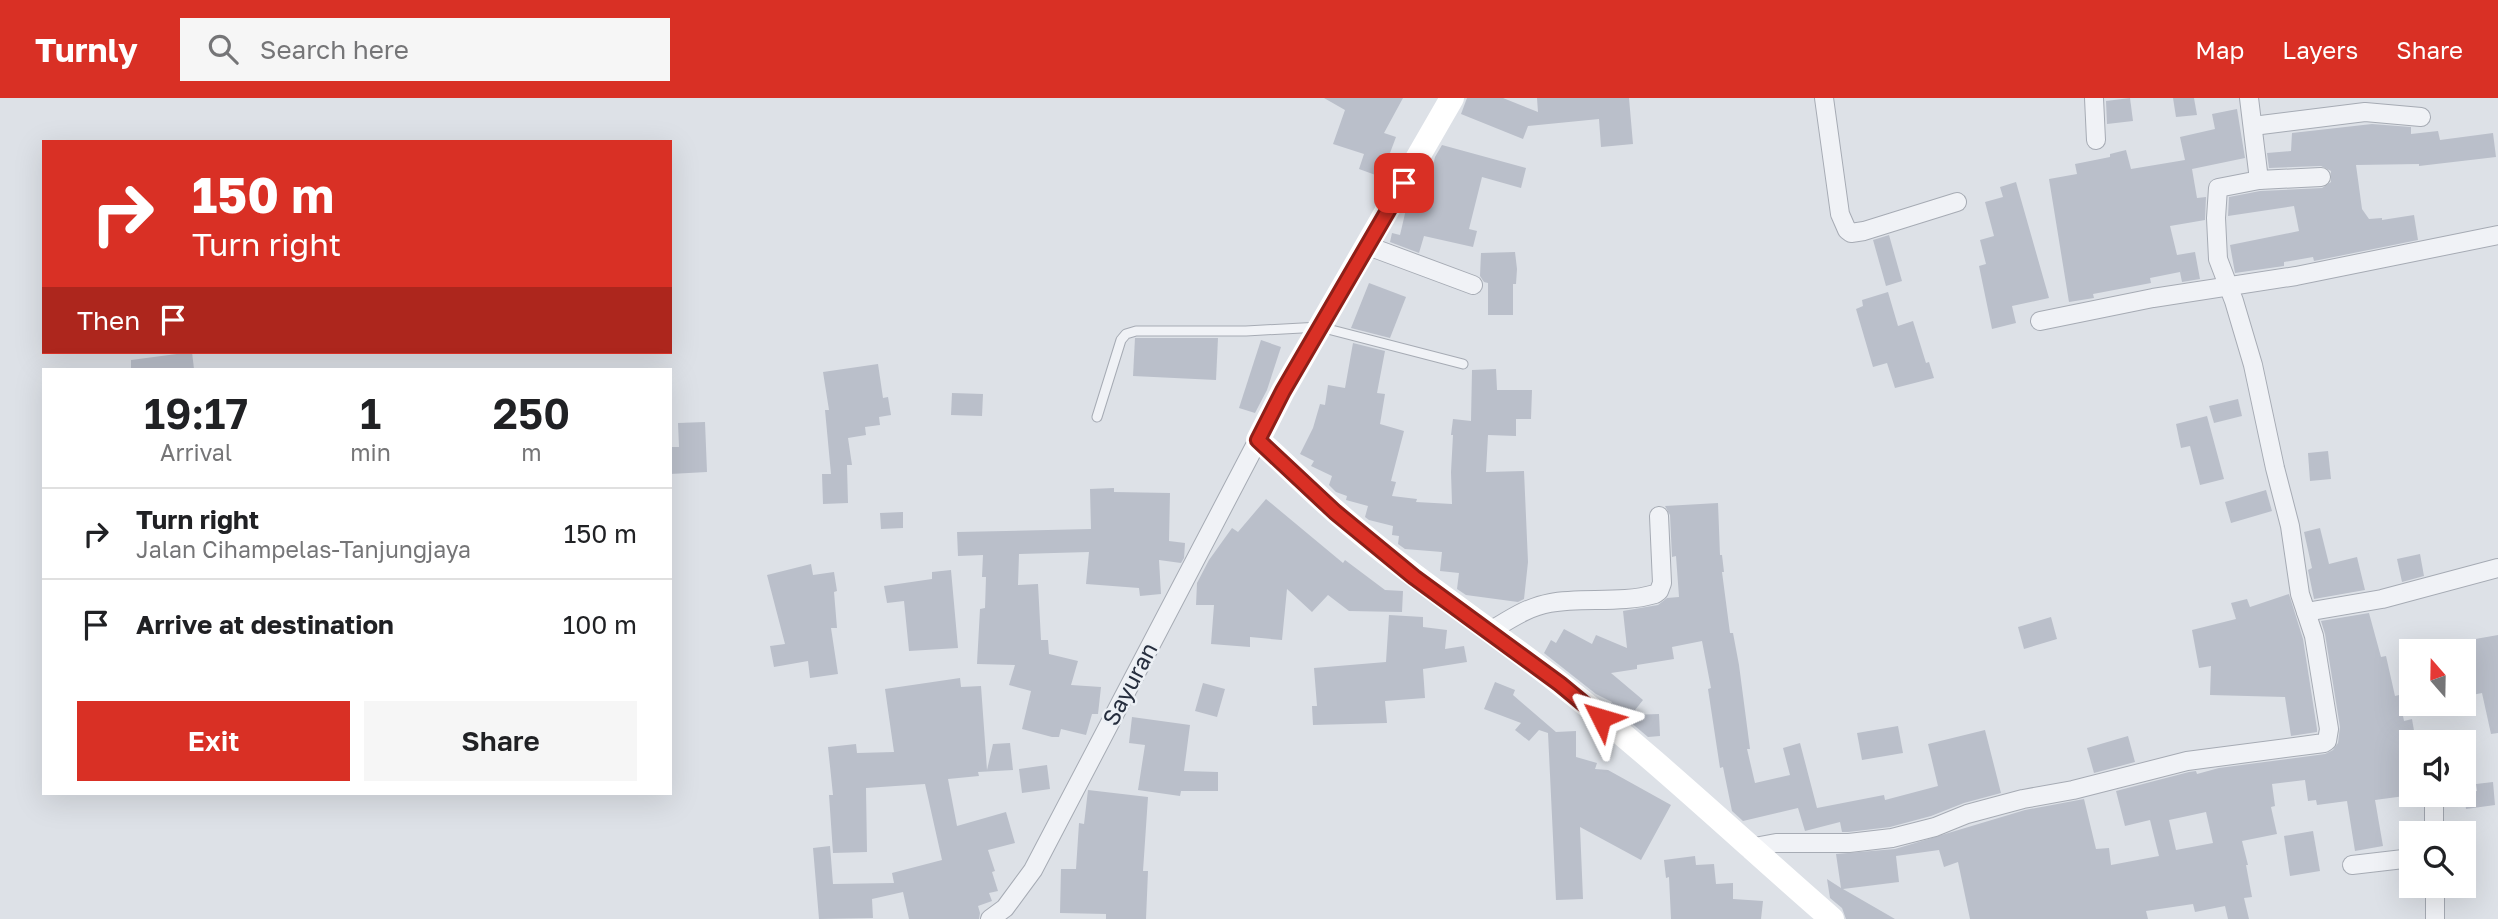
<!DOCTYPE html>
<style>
:root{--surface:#fff;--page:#f6f6f6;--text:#202124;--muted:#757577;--line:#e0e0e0;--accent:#d93025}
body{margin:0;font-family:"Golos Text",sans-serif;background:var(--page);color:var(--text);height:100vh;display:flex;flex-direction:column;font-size:26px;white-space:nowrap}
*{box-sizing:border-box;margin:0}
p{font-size:23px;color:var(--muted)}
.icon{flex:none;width:38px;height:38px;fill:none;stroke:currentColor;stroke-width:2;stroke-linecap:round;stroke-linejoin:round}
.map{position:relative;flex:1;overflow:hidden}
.details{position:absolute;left:42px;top:270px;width:630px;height:427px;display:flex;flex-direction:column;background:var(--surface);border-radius:0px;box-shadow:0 7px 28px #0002}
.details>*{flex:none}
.hud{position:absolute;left:42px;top:42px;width:630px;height:214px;border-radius:0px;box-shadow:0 7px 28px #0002;background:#d93025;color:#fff;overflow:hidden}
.needle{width:46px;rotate:340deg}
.fabs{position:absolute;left:2399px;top:541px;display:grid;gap:14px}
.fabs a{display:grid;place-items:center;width:77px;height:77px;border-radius:0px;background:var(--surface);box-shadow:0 7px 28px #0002;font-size:35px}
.pin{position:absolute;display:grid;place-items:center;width:60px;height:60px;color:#fff;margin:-30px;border-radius:14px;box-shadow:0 4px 10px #0006}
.me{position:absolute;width:77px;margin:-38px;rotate:310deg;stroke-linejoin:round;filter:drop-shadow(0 0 5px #0008)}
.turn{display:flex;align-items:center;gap:24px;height:147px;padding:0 35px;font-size:32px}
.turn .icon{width:91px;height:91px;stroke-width:2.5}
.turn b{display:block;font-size:49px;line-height:60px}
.then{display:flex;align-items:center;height:66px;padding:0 35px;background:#0003;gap:14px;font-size:26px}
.eta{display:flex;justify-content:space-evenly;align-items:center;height:119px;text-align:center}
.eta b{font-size:42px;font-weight:600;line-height:49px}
.button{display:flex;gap:14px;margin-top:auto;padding:14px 35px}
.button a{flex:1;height:80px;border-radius:0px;background:var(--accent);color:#fff;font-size:28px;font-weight:600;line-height:80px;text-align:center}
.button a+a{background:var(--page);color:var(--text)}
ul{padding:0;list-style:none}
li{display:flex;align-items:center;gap:21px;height:91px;padding:0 35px;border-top:2px solid var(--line)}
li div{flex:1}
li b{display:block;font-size:26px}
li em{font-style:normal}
header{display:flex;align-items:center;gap:42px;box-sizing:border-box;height:98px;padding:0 35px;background:var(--accent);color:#fff}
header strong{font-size:33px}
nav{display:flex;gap:38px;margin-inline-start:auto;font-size:24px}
.search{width:490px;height:63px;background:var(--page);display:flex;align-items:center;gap:18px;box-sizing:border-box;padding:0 24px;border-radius:0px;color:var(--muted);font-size:26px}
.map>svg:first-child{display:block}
.building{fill:#babfca;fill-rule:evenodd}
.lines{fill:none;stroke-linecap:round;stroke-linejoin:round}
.service-casing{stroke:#a6abb4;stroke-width:11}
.minor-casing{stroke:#a6abb4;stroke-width:20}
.service{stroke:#f0f2f6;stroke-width:9}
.minor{stroke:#f0f2f6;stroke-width:18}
.secondary{stroke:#fff;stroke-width:24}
.route-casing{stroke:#8d1f18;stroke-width:18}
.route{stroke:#d93025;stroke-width:12}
.labels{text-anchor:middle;stroke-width:5;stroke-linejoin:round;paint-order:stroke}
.street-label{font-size:23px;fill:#262e3e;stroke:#ecf0f5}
</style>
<header>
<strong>Turnly</strong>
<div class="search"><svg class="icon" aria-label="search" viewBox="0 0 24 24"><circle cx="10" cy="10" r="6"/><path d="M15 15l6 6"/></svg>Search here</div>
<nav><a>Map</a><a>Layers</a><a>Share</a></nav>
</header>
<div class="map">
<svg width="2498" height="821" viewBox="0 0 2498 821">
<rect width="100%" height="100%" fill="#dde1e7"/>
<g class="building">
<polygon points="1324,0 1403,0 1384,35 1396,39 1381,79 1359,71 1364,56 1333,46 1345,12"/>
<polygon points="1467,0 1503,0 1538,14 1537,0 1629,0 1633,46 1601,49 1599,21 1528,28 1523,41 1461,16"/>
<polygon points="2130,0 2133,23 2107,26 2106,3"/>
<polygon points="2173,0 2194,0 2197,17 2176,19"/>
<polygon points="2237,11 2245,60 2192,71 2197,100 2206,99 2205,122 2170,128 2177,157 2195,154 2200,181 2182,184 2180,174 2150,180 2151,185 2093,196 2094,200 2069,204 2049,81 2077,76 2075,66 2110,59 2110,56 2126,52 2131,71 2185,62 2180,39 2215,31 2212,16"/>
<polygon points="2372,26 2411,29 2411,36 2438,33 2440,42 2493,35 2496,59 2419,68 2419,66 2356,67 2362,111 2369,121 2382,120 2382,122 2414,117 2418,142 2314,163 2313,159 2284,164 2284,168 2235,175 2230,147 2299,133 2294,108 2228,118 2229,99 2260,93 2322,90 2331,84 2331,73 2321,68 2269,70 2267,55 2291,53 2292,35"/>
<polygon points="1442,47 1526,70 1521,90 1482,79 1469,131 1477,133 1473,149 1424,138 1419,155 1390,144 1392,135 1400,137 1407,107 1418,89 1427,92 1435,59"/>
<polygon points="2016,84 2049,200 2012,208 2016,225 1992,231 1979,168 1986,166 1980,142 1994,138 1985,104 2003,99 2000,89"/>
<polygon points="1889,137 1902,183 1886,188 1873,142"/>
<polygon points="1515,154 1517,171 1516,186 1513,186 1513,217 1488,217 1488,185 1484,184 1480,178 1481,155"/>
<polygon points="1369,185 1406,199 1390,240 1351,230"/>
<polygon points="1888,194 1898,228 1913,223 1926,265 1929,264 1934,280 1895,290 1887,265 1873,269 1856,211 1863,208 1862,202"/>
<polygon points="1135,240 1218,240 1216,282 1133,278"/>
<polygon points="1261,242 1281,249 1267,292 1255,315 1239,310"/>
<polygon points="1353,245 1385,253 1377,295 1385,296 1380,326 1404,333 1391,383 1396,384 1392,398 1417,401 1416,404 1452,406 1451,374 1453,337 1451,337 1453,321 1471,323 1472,272 1496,271 1497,292 1532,292 1531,321 1516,321 1516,338 1488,337 1486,374 1524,373 1528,464 1524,501 1518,504 1466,497 1457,491 1459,475 1440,473 1442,454 1405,451 1398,446 1399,438 1392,437 1393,428 1369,422 1365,419 1368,408 1346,402 1347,398 1336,394 1329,387 1332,378 1311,368 1314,363 1300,356 1313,330 1320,306 1325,307 1328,287 1345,290"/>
<polygon points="192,254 194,271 131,271 131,262"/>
<polygon points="878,266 883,300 888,299 891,317 879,319 880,327 865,329 866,337 848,340 852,367 847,367 848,405 823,406 822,376 831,376 825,312 829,312 823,274"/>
<polygon points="952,295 983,296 982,318 951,317"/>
<polygon points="2238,301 2242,318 2214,325 2209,308"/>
<polygon points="2207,318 2224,381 2200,387 2190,348 2181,350 2176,326"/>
<polygon points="705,324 707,374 670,376 670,349 679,349 678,325"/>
<polygon points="2328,353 2331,381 2310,383 2308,355"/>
<polygon points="1114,390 1114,394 1170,395 1169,443 1185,445 1184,460 1181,465 1159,462 1161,496 1140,498 1139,490 1086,486 1089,454 1019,456 1018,487 1038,486 1041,542 1048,542 1049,556 1078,563 1071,587 1101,589 1098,616 1092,616 1086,637 1061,631 1059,639 1052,639 1022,631 1031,593 1009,587 1015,567 977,566 980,511 985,510 986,479 982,479 983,457 958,458 957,434 1091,431 1090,391"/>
<polygon points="2266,392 2272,413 2231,425 2225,404"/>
<polygon points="1266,401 1343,465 1345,462 1385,492 1403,493 1402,514 1349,513 1328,497 1312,514 1287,491 1282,542 1250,539 1250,549 1211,546 1214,507 1196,507 1197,485 1209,462 1232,430 1238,434"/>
<polygon points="1718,405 1720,457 1722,457 1724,474 1722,474 1730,535 1733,535 1739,567 1750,651 1747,651 1755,685 1790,677 1783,650 1800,645 1817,710 1884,697 1885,702 1938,688 1928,646 1985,632 2001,695 1964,705 1931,718 1890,729 1848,734 1842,734 1840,724 1805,733 1798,710 1743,723 1732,713 1723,669 1720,670 1708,591 1711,590 1702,543 1672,549 1674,561 1637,567 1637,571 1611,575 1643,602 1631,617 1659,616 1660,638 1648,639 1610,607 1612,604 1596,596 1544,555 1551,542 1556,545 1564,531 1592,546 1596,537 1627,550 1623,513 1658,507 1667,500 1679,499 1676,458 1672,459 1670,417 1665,408"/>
<polygon points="903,414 903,430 881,431 880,415"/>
<polygon points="2320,430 2329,466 2357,459 2365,492 2314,501 2308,472 2312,470 2304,434"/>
<polygon points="2420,456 2424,478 2402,484 2397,461"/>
<polygon points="811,466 813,477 834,474 837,493 834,494 837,530 831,530 838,576 810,580 808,563 774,569 770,548 785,546 767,477"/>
<polygon points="951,472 958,550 909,553 904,503 887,505 884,488 932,481 932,474"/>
<polygon points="2289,496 2303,541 2317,631 2317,634 2291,638 2285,599 2210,597 2211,568 2199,570 2192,532 2236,521 2231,505 2247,501 2250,509"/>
<path d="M 2369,515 L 2381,559 L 2386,558 L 2395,598 L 2399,597 L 2404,623 L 2412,621 L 2416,644 L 2412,644 L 2412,697 L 2375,702 L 2383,748 L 2355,753 L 2347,703 L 2317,707 L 2316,702 L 2308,703 L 2305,682 L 2272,686 L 2275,708 L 2271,709 L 2277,736 L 2242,743 L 2248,767 L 2246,767 L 2252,799 L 2244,800 L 2249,821 L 2228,821 L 2225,808 L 2195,814 L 2193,806 L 2146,813 L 2148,821 L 1970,821 L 1958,764 L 1944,769 L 1939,752 L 1896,758 L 1899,784 L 1843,791 L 1895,821 L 1846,821 L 1842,810 L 1830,800 L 1827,781 L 1841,790 L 1836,756 L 1895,751 L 2025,712 L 2084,701 L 2096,751 L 2109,750 L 2111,767 L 2159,758 L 2150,722 L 2125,728 L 2116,693 L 2189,674 L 2196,673 L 2197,676 L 2219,670 L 2325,656 L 2333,652 L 2338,645 L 2340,629 L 2325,536 L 2321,523 ZM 2206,714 L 2213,745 L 2176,752 L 2169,722 Z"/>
<polygon points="1389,517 1423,519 1423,529 1447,532 1445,551 1464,548 1467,564 1423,571 1425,600 1385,603 1387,625 1313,627 1312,608 1317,608 1314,570 1386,564"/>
<polygon points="2051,519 2057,541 2024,551 2018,529"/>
<polygon points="2498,537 2498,635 2491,636 2482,595 2467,598 2464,583 2464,543"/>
<polygon points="960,580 961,589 981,588 987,672 993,646 1010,645 1013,672 978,674 979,678 948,681 957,728 1006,714 1015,745 988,752 995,773 992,774 998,793 989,795 992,803 978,808 980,815 979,821 909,821 903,794 872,801 873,820 819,821 813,750 830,748 833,786 894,785 892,775 942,762 925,686 866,690 867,754 833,755 829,697 833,697 828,649 856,646 857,655 894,654 885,591"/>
<polygon points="1495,584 1515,592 1513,597 1556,634 1576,633 1576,659 1597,665 1595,671 1608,672 1671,707 1641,762 1580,729 1583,801 1556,802 1548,635 1539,632 1529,643 1515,632 1521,625 1484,611"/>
<polygon points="1203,585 1225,591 1217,619 1195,613"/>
<polygon points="1132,619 1190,627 1184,673 1218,674 1218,693 1181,693 1180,698 1138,692 1145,647 1129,645"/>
<polygon points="1898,628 1903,655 1862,662 1857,635"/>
<polygon points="2128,638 2135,664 2094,675 2087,650"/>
<polygon points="1047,667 1050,691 1022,695 1019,671"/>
<polygon points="2493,684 2495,707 2466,711 2464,694 2477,693 2476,686"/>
<polygon points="1088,692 1148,699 1143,773 1148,773 1146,821 1106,821 1106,816 1060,815 1061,771 1076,771 1079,725 1084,726"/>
<polygon points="2313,733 2320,773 2290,778 2284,738"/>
<polygon points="1695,758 1696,767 1714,766 1716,786 1733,785 1733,801 1763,803 1761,821 1671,821 1669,779 1666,780 1664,762"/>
</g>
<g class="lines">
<defs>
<polyline id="service" points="1097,319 1121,242 1126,236 1136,233 1246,233 1320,229 1463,266"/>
<g id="minor">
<polyline points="1824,0 1840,116 1847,132 1851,135 1864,133 1957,104"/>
<polyline points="2094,0 2096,42"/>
<polyline points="2253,28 2365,14 2421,19"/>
<polyline points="2259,82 2321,79"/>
<polyline points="1368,148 1473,187"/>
<polyline points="2040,223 2153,200 2296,178 2498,137"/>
<polyline points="2306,514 2382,501 2498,470"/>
<path d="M 1490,533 C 1509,522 1527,509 1550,505 C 1584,499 1621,506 1655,496 L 1659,493 L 1662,485 L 1659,418"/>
<polyline points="2434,699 2434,735"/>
<polyline points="1749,750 1776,745 1849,745 1892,740 1935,729 1967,716 2023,701 2073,692 2187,663 2324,645 2327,643 2329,631 2314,538 2300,496 2290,428 2275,370 2253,267 2234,203 2218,161 2216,120 2218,90 2259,82 2249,0"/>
<polyline points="2352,767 2412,760"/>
<polyline points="2435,788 2435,821"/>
<polyline points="990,821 1005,810 1033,772 1258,342"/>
</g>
</defs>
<use href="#service" class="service-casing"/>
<use href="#minor" class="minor-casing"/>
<use href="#service" class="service"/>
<use href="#minor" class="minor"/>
<path class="secondary" d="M 1452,0 L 1283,293 L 1258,342 C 1285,365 1309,391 1336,414 C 1406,476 1485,527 1559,585 C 1654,659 1741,742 1832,821"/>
</g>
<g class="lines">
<defs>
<polyline id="route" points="1404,85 1283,293 1258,342 1335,414 1414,479 1560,586 1601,620"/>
</defs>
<use href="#route" class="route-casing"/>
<use href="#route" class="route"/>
</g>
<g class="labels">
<g class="street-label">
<text transform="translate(1130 586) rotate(-62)" y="8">Sayuran</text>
</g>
</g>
</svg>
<div class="fabs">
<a><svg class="needle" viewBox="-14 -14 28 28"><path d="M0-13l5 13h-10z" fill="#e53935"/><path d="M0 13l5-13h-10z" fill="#757577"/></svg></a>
<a><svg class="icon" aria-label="sound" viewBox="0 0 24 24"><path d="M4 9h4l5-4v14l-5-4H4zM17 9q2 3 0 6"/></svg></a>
<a><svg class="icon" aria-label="search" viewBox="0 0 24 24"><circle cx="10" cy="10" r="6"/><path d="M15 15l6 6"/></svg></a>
</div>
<div class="pin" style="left:1404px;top:85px;background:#d93025"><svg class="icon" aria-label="arrive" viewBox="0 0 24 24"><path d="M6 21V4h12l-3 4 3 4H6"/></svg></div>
<svg class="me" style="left:1601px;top:620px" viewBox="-20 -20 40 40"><path d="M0-17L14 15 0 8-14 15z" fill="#d93025" stroke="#fff" stroke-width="4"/></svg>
<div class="hud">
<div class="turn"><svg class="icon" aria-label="right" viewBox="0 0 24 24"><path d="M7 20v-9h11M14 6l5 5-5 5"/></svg><div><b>150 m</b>Turn right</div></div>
<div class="then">Then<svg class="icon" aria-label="arrive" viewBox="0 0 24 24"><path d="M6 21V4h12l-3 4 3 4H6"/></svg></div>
</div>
<section class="details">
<div class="eta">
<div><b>19:17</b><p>Arrival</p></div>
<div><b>1</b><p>min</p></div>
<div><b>250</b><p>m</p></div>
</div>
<ul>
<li><svg class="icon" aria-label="right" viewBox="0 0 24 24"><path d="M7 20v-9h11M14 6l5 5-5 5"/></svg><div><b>Turn right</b><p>Jalan Cihampelas-Tanjungjaya</p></div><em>150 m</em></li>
<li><svg class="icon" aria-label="arrive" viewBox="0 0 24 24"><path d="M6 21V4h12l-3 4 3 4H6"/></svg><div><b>Arrive at destination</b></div><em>100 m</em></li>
</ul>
<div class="button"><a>Exit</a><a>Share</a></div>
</section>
</div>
